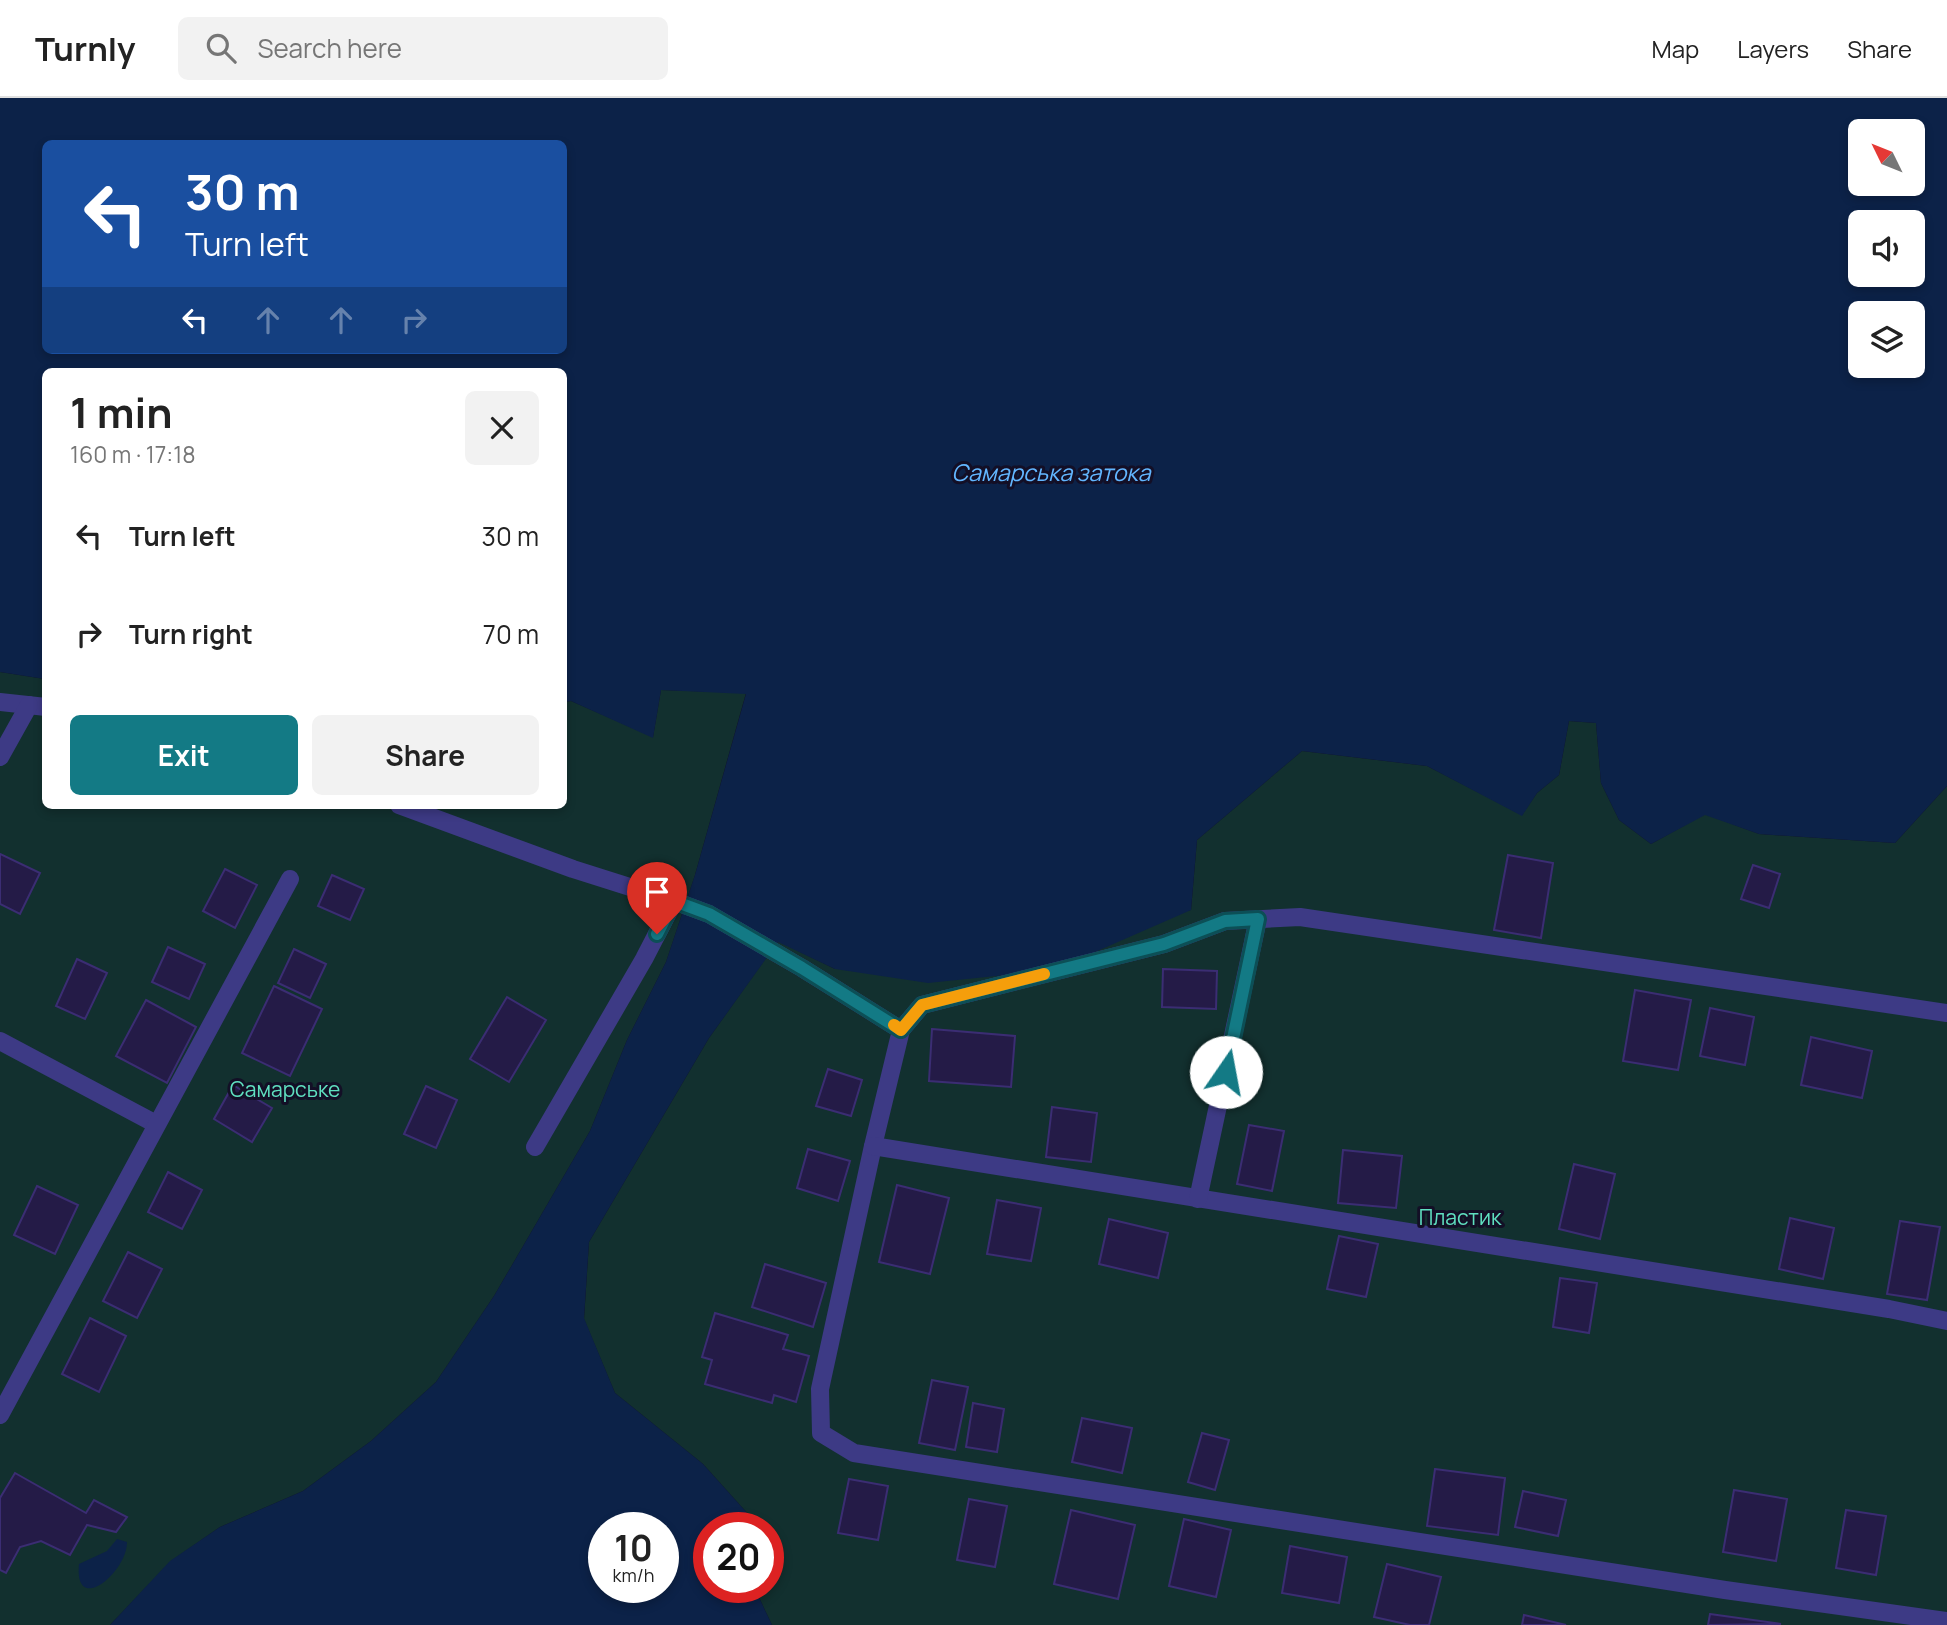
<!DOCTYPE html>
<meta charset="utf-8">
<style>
:root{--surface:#fff;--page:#f2f2f2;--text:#222;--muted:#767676;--line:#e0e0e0;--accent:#137a85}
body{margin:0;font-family:Manrope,sans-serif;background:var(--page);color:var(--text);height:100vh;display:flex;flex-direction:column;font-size:26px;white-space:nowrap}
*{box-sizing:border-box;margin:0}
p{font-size:23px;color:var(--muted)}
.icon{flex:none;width:38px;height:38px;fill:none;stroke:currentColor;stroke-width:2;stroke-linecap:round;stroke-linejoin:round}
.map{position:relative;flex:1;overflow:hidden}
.panel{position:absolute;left:42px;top:270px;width:525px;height:441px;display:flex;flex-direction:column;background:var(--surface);border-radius:10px;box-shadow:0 4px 10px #0003}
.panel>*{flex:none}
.top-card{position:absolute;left:42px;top:42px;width:525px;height:214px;border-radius:10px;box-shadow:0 4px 10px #0003;background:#1a4fa0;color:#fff;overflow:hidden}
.needle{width:46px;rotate:313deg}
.buttons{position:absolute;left:1848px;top:21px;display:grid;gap:14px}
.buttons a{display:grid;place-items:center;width:77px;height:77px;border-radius:10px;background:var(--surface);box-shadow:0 4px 10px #0003;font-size:35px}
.speed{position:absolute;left:588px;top:1414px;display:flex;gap:14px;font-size:35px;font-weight:700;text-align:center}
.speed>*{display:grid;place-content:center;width:91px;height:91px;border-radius:50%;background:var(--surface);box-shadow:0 4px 10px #0003;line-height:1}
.speed small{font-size:18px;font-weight:400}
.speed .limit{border:10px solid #d22;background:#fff;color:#111}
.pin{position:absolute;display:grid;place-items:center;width:60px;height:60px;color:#fff;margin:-72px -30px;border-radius:50% 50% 50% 0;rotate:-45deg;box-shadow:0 0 7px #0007}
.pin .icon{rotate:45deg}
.me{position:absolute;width:77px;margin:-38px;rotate:12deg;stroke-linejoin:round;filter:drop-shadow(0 0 5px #0008)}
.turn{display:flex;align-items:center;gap:24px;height:147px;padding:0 28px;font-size:32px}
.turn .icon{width:91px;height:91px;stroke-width:2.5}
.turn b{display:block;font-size:49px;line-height:60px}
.lanes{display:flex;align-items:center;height:66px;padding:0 28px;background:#0003;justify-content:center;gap:35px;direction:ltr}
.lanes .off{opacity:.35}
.round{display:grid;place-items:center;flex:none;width:74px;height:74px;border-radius:10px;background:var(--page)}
.overview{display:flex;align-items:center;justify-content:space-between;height:119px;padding:0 28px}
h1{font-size:42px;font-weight:700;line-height:52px}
.button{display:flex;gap:14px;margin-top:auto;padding:14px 28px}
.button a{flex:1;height:80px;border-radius:10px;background:var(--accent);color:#fff;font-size:28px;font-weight:700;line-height:80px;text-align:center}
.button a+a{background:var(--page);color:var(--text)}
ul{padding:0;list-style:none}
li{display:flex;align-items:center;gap:21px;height:98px;padding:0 28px}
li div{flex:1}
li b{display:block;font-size:26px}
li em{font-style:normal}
header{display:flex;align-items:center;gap:42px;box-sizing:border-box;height:98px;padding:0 35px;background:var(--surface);border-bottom:2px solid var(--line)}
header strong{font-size:33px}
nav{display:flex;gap:38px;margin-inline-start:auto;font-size:24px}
.search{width:490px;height:63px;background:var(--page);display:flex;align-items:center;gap:18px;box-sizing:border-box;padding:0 24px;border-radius:10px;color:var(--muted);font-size:26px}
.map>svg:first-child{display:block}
.green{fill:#12302f}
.water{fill:#0c2248;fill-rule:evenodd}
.building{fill:#241b47;stroke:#3b2d73;stroke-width:2}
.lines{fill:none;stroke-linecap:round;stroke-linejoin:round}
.lane{stroke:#3d3a85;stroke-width:18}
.route-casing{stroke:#0c4f56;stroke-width:18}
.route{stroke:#137a85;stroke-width:12}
.slow{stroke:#f59e0b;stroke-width:12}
.labels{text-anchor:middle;stroke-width:6;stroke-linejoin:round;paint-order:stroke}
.park-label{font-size:21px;fill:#5fe0c0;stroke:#130f26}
.water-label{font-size:23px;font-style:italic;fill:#62b6ff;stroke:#130f26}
</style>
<header>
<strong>Turnly</strong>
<div class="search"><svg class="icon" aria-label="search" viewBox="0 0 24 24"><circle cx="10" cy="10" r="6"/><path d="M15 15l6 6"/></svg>Search here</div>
<nav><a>Map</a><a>Layers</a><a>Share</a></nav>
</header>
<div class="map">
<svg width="1947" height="1527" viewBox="0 0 1947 1527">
<rect width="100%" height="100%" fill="#130f26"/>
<g class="green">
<polygon points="0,574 45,581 46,707 564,707 564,604 571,603 653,639 661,592 746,595 695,777 666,864 627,942 590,1033 494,1198 436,1284 371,1343 303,1393 220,1429 171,1463 110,1527 0,1527"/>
<polygon points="1569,623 1596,625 1601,685 1619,722 1651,746 1705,716 1759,736 1895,745 1947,688 1947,1527 772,1527 754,1489 768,1489 768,1430 749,1430 748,1416 703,1366 615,1295 584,1221 589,1144 709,940 778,843 835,871 1191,812 1197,742 1302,653 1427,668 1522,717 1537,695 1559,677"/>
</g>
<g class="water">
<path d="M 0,0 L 1947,0 L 1947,688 L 1895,745 L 1759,736 L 1705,717 L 1651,746 L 1619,722 L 1601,685 L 1596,625 L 1569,623 L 1559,677 L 1537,695 L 1522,718 L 1427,668 L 1302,653 L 1197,742 L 1191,812 L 1054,872 L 928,885 L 835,871 L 778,844 L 709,940 L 589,1144 L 584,1220 L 615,1295 L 703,1366 L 748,1416 L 749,1430 L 709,1430 L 709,1489 L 754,1489 L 772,1527 L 110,1527 L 170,1463 L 220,1429 L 303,1393 L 371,1343 L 436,1284 L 494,1198 L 590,1033 L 627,942 L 666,864 L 695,777 L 746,596 L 661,592 L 653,640 L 571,603 L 564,604 L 564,273 L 46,273 L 45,581 L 0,574 ZM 1860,33 L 1913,33 L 1913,86 L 1860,86 ZM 46,46 L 564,46 L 564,252 L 46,252 ZM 1860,124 L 1913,124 L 1913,177 L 1860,177 ZM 1860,215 L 1913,215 L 1913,268 L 1860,268 ZM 604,1430 L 663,1430 L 663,1489 L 604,1489 Z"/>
<path d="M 117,1441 L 127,1444 C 127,1475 74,1518 79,1466 L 107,1453 Z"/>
</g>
<g class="building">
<polygon points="0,756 40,775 20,816 0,806"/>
<polygon points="1508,757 1553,765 1541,840 1494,832"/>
<polygon points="1753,767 1780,776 1769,810 1741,801"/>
<polygon points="225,771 257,787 235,830 203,813"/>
<polygon points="332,777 364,791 350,822 318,808"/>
<polygon points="168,849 205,866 189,901 152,884"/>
<polygon points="294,851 326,866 310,900 278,885"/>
<polygon points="77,861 107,875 85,921 56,908"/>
<polygon points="1163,871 1217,873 1216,911 1162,909"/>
<polygon points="274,888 322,911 290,978 242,955"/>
<polygon points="1635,892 1691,902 1678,972 1623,963"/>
<polygon points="507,899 546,922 509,984 470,961"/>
<polygon points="146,902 196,929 167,985 116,958"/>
<polygon points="1710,910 1754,919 1745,967 1700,958"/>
<polygon points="932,931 1015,938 1011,989 929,983"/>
<polygon points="1811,939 1872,953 1862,1000 1801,987"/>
<polygon points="828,971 862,982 851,1018 816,1008"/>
<polygon points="233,987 272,1010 252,1044 214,1021"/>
<polygon points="426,988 457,1002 436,1050 404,1036"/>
<polygon points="1052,1009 1097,1015 1091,1064 1046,1059"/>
<polygon points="1249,1027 1284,1033 1272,1093 1237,1086"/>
<polygon points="808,1051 850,1063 838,1103 797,1090"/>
<polygon points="1343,1052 1402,1058 1396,1110 1338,1105"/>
<polygon points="1574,1066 1615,1076 1600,1141 1559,1131"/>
<polygon points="168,1074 202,1092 182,1131 148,1114"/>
<polygon points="897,1087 949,1100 930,1176 879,1164"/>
<polygon points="37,1088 78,1107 55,1156 14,1137"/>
<polygon points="997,1102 1041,1110 1031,1163 987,1156"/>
<polygon points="1790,1120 1834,1130 1823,1181 1779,1171"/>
<polygon points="1109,1121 1168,1135 1158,1180 1099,1166"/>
<polygon points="1900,1123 1940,1129 1927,1202 1887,1196"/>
<polygon points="1339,1138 1378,1146 1366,1199 1327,1191"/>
<polygon points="128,1154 162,1171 137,1220 103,1203"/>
<polygon points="765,1166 826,1185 813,1229 752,1209"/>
<polygon points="1560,1180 1597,1185 1589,1235 1553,1229"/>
<polygon points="715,1215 788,1237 783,1251 809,1258 796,1304 774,1297 772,1305 705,1286 712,1262 702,1259"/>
<polygon points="90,1220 126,1238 99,1294 62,1276"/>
<polygon points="932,1282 968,1289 955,1352 919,1345"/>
<polygon points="973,1305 1004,1311 997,1354 966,1349"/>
<polygon points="1082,1320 1132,1330 1122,1375 1072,1364"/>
<polygon points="1202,1335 1229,1342 1215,1392 1188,1384"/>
<polygon points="1435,1371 1505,1380 1498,1437 1427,1428"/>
<polygon points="15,1375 86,1415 94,1402 127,1419 116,1434 87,1427 70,1457 41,1443 20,1449 6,1475 0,1472 0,1400"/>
<polygon points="849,1381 888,1388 878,1442 838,1435"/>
<polygon points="1734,1392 1787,1401 1776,1463 1723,1454"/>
<polygon points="1523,1393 1566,1402 1558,1438 1515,1429"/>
<polygon points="969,1401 1007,1408 995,1469 957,1462"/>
<polygon points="1071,1412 1135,1427 1118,1501 1054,1486"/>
<polygon points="1846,1412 1886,1418 1876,1477 1836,1470"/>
<polygon points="1184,1421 1231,1432 1216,1499 1169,1488"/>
<polygon points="1290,1448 1347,1459 1339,1505 1282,1495"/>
<polygon points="1387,1466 1441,1479 1429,1527 1410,1527 1374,1519"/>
<polygon points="1710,1516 1781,1526 1708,1527"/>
<polygon points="1524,1517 1566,1527 1522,1527"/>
</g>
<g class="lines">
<g class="lane">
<polyline points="0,604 46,609"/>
<polyline points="0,659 29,607"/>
<polyline points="399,707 573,771 674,803 709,816 802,870 901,932 873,1048 820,1291 821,1335 854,1355 1725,1492 1947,1523"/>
<polyline points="901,932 922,907 1164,846 1225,823 1300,819 1947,915"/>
<polyline points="0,943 156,1026"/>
<polyline points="873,1048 1889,1211 1947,1223"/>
<polyline points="535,1049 644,861 674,803"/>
<polyline points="1198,1101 1258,821"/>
<polyline points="0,1317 290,781"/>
</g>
</g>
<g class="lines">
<defs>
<polyline id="route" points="657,836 674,803 709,816 802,870 901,932 922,907 1164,846 1225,823 1258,821 1226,974"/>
</defs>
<use href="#route" class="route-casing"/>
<use href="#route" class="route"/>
<polyline class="slow" points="894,927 901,932 922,907 1044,876"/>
</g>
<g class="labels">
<g class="park-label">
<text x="285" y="999">Самарське</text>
<text x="1460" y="1127">Пластик</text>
</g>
<g class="water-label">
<text x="1051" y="383">Самарська затока</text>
</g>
</g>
</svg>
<div class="buttons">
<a><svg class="needle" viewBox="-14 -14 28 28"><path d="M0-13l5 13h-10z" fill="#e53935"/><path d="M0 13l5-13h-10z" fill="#767676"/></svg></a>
<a><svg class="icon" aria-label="sound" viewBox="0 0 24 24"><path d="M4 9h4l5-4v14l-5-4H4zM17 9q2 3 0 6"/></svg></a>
<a><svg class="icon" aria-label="layers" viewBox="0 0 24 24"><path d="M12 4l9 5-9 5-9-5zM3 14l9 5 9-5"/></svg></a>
</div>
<div class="speed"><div>10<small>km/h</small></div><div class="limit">20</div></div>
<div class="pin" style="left:657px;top:836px;background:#d93025"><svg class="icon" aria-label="arrive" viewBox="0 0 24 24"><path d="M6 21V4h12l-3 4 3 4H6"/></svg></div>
<svg class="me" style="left:1226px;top:974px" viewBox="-20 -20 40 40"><circle r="19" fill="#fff"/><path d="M0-13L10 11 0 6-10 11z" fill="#137a85"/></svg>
<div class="top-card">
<div class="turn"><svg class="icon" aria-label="left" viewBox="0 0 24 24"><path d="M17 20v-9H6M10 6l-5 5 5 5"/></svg><div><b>30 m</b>Turn left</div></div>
<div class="lanes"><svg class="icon" aria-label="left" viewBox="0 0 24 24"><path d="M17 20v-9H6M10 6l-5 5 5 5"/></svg><svg class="icon off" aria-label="ahead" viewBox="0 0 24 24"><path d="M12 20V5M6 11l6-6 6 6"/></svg><svg class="icon off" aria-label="ahead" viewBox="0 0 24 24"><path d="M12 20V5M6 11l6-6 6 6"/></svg><svg class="icon off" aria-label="right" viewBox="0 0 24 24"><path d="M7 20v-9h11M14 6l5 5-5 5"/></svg></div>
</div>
<section class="panel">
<div class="overview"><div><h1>1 min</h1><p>160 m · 17:18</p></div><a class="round"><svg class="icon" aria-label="close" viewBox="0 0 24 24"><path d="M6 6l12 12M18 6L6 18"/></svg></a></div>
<ul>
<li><svg class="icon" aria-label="left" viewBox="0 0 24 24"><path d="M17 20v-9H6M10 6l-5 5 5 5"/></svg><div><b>Turn left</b></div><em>30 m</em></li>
<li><svg class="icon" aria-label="right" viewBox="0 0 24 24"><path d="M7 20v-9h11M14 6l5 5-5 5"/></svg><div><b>Turn right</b></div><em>70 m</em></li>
</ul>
<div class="button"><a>Exit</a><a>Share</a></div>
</section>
</div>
